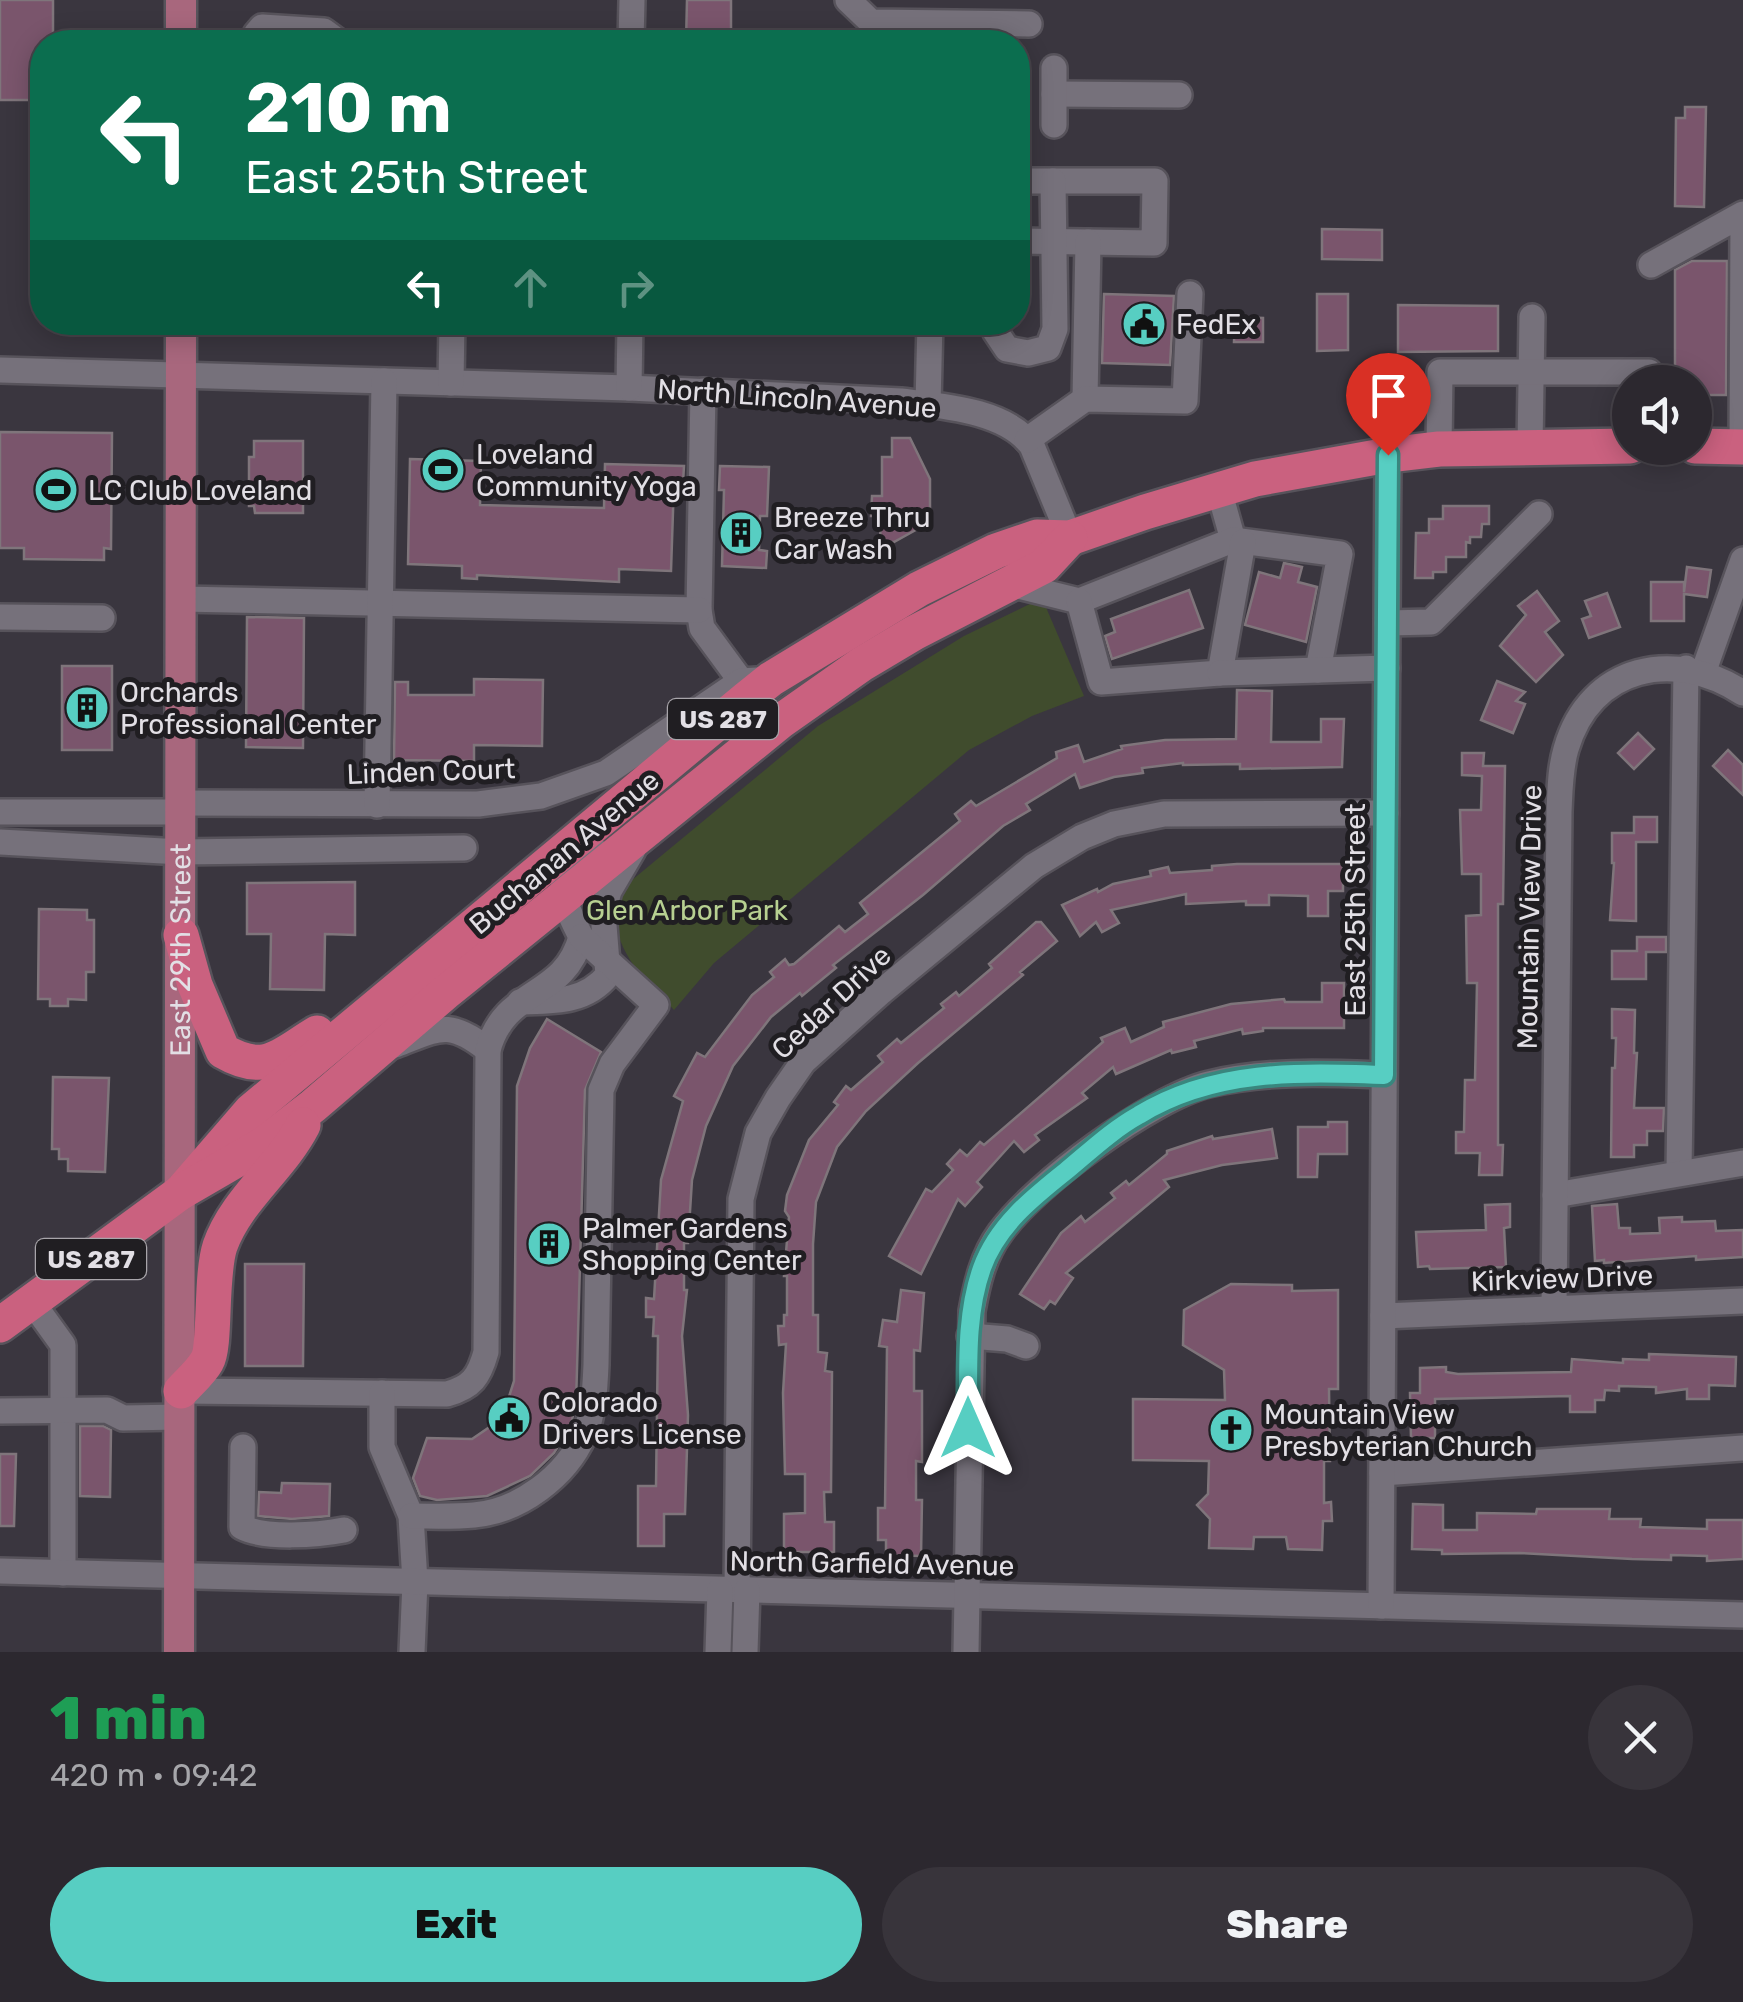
<!DOCTYPE html>
<meta charset="utf-8">
<style>
:root{--surface:#2c282f;--page:#38343b;--text:#f1f3f6;--muted:#a6a6aa;--line:#48444b;--accent:#57cec2}
body{margin:0;font-family:Rubik,sans-serif;background:var(--page);color:var(--text);height:100vh;display:flex;flex-direction:column;font-size:38px;white-space:nowrap}
*{box-sizing:border-box;margin:0}
p{font-size:32px;color:var(--muted)}
.icon{flex:none;width:55px;height:55px;fill:none;stroke:currentColor;stroke-width:2;stroke-linecap:round;stroke-linejoin:round}
.map{position:relative;height:1652px;overflow:hidden}
.side{display:flex;flex-direction:column;background:var(--surface);flex:1}
.side>*{flex:none}
.guide{position:absolute;left:30px;top:30px;width:1000px;height:305px;border-radius:40px;box-shadow:0 5px 25px #0003,0 0 0 2px var(--line);background:#0b6e4f;color:#fff;overflow:hidden}
.buttons{position:absolute;left:1612px;top:365px;display:grid;gap:20px}
.buttons a{display:grid;place-items:center;width:100px;height:100px;border-radius:50%;background:var(--surface);box-shadow:0 5px 25px #0003,0 0 0 2px var(--line);font-size:50px}
.pin{position:absolute;display:grid;place-items:center;width:85px;height:85px;color:#fff;margin:-102px -42px;border-radius:50% 50% 50% 0;rotate:-45deg;box-shadow:0 0 10px #0007}
.pin .icon{rotate:45deg}
.me{position:absolute;width:110px;margin:-55px;rotate:0deg;stroke-linejoin:round;filter:drop-shadow(0 0 8px #0008)}
.turn{display:flex;align-items:center;gap:35px;height:210px;padding:0 50px;font-size:45px}
.turn .icon{width:130px;height:130px;stroke-width:2.5}
.turn b{display:block;font-size:70px;line-height:85px}
.lanes{display:flex;align-items:center;height:95px;padding:0 50px;background:#0003;justify-content:center;gap:50px;direction:ltr}
.lanes .off{opacity:.35}
.round{display:grid;place-items:center;flex:none;width:105px;height:105px;border-radius:52px;background:var(--page)}
.summary{display:flex;align-items:center;justify-content:space-between;height:170px;padding:0 50px}
h1{font-size:60px;font-weight:800;line-height:75px;color:#1e9e55}
.primary-button{display:flex;gap:20px;margin-top:auto;padding:20px 50px}
.primary-button a{flex:1;height:115px;border-radius:60px;background:var(--accent);color:#111;font-size:40px;font-weight:800;line-height:115px;text-align:center}
.primary-button a+a{background:var(--page);color:var(--text)}
.map>svg:first-child{display:block}
.green{fill:#404c2d}
.building{fill:#7a556c;stroke:#7f757b;stroke-width:2.5}
.lines{fill:none;stroke-linecap:round;stroke-linejoin:round}
.minor-casing{stroke:#57535b;stroke-width:30}
.major-casing{stroke:#57535b;stroke-width:35}
.highway-casing{stroke:#57535b;stroke-width:40}
.minor{stroke:#76717b;stroke-width:25}
.major{stroke:#a8677d;stroke-width:30}
.highway{stroke:#ca617f;stroke-width:35}
.route-casing{stroke:#39867e;stroke-width:25}
.route{stroke:#57cec2;stroke-width:18}
.labels{text-anchor:middle;stroke-width:10;stroke-linejoin:round;paint-order:stroke}
.shield{fill:#201e22;stroke:#a8a5aa;stroke-width:2.5}
.shield-label{font-size:25px;font-weight:bold;fill:#e2dfe5}
.poi-label{font-size:28px;fill:#e2dfe5;stroke:#201e22;text-anchor:start}
.street-label{font-size:28px;fill:#e2dfe5;stroke:#201e22}
.park-label{font-size:28px;fill:#b7d091;stroke:#201e22}
</style>
<div class="map">
<svg width="1743" height="1652" viewBox="0 0 1743 1652">
<rect width="100%" height="100%" fill="#3a363f"/>
<path class="green" d="M 1042,598 L 1084,696 L 1032,716 L 969,750 L 714,963 L 674,1010 C 641,973 619,960 613,908 L 620,904 L 626,885 L 818,726 L 964,636 Z"/>
<g class="building">
<polygon points="0,0 53,0 53,42 42,42 42,100 0,100"/>
<polygon points="687,0 731,0 731,42 686,42"/>
<polygon points="1685,107 1706,107 1704,207 1675,206 1676,118 1685,118"/>
<polygon points="1322,229 1382,230 1382,260 1322,259"/>
<polygon points="1692,261 1727,261 1726,395 1695,395 1695,382 1675,382 1675,270"/>
<polygon points="1104,294 1174,296 1170,365 1102,363"/>
<polygon points="1317,294 1348,294 1348,350 1317,351"/>
<polygon points="1398,305 1498,306 1498,351 1398,352"/>
<polygon points="1235,317 1263,318 1263,342 1234,342"/>
<polygon points="0,432 112,433 111,549 104,548 104,560 24,559 24,548 0,548"/>
<polygon points="892,438 910,438 930,479 930,522 894,542 880,542 881,516 871,516 872,496 882,496 882,457 892,457"/>
<polygon points="254,441 303,441 303,513 255,513 254,506 249,506 249,457 254,457"/>
<polygon points="410,459 481,461 480,505 604,508 605,464 684,466 683,483 674,482 671,571 619,569 619,582 477,575 477,579 462,578 462,566 408,564"/>
<polygon points="720,466 769,467 767,516 760,516 759,550 767,551 766,568 722,566 724,490 719,490"/>
<polygon points="1443,506 1489,506 1489,524 1482,524 1481,537 1470,537 1470,543 1466,542 1466,557 1446,557 1446,572 1433,572 1433,578 1415,578 1416,533 1429,533 1429,519 1443,519"/>
<polygon points="1284,563 1302,567 1298,582 1317,587 1306,642 1245,625 1259,572 1280,578"/>
<polygon points="1687,567 1711,570 1707,597 1684,594 1684,621 1651,621 1651,582 1684,582 1684,592"/>
<polygon points="1189,590 1203,628 1112,659 1105,636 1115,632 1111,619"/>
<polygon points="1537,591 1559,621 1545,632 1563,655 1536,682 1500,646 1526,615 1518,606"/>
<polygon points="1607,593 1620,627 1589,638 1582,619 1591,616 1585,601"/>
<polygon points="247,617 304,618 303,748 246,747"/>
<rect x="62" y="666" width="50" height="84"/>
<polygon points="474,679 543,680 542,746 474,745 474,761 394,760 395,682 408,682 408,695 474,695"/>
<polygon points="1497,681 1525,692 1516,701 1525,704 1513,733 1481,720"/>
<polygon points="1237,690 1272,691 1271,742 1321,742 1321,719 1344,719 1342,767 1240,769 1240,764 1183,765 1183,763 1142,768 1143,773 1114,777 1080,788 1075,774 1026,804 1030,810 1003,826 923,895 833,965 836,968 820,981 802,996 800,993 771,1017 733,1066 706,1126 692,1180 688,1243 684,1243 684,1290 687,1290 682,1336 688,1415 685,1514 664,1514 664,1546 638,1546 638,1486 656,1486 658,1336 653,1336 654,1317 646,1317 646,1298 654,1299 661,1180 683,1101 674,1096 697,1053 705,1057 752,995 774,977 770,972 785,959 789,965 794,964 839,926 845,932 868,914 860,903 960,821 955,814 971,801 976,806 1057,758 1056,752 1078,745 1084,762 1122,749 1121,746 1165,740 1236,739"/>
<polygon points="1638,733 1654,749 1634,769 1618,753"/>
<polygon points="1728,750 1743,765 1743,795 1713,766"/>
<polygon points="1462,753 1484,753 1483,766 1505,766 1503,904 1498,904 1498,1145 1503,1145 1502,1175 1479,1175 1480,1153 1456,1153 1456,1132 1464,1132 1465,1080 1475,1080 1477,983 1467,983 1466,916 1481,915 1481,874 1462,874 1460,810 1481,810 1482,776 1462,775"/>
<polygon points="1634,817 1657,817 1657,842 1636,842 1636,921 1610,920 1614,863 1612,863 1612,833 1634,833"/>
<polygon points="1237,864 1343,864 1343,891 1328,891 1328,916 1308,916 1308,896 1269,895 1269,905 1246,905 1246,901 1186,904 1186,894 1111,910 1119,923 1102,932 1096,922 1080,936 1062,905 1097,889 1098,892 1113,884 1151,876 1150,871 1168,867 1170,873 1212,870 1212,866"/>
<polygon points="355,882 355,935 325,934 324,990 270,989 271,934 247,934 247,883"/>
<polygon points="39,909 87,910 87,920 94,920 94,972 86,972 86,1000 68,999 68,1006 50,1006 50,999 38,999"/>
<polygon points="1036,922 1041,922 1057,941 1020,972 1023,975 918,1063 866,1111 837,1147 816,1202 813,1244 813,1315 818,1315 818,1352 827,1353 825,1371 832,1372 831,1492 824,1492 825,1522 834,1522 834,1552 784,1552 784,1514 805,1513 805,1474 785,1474 783,1393 786,1344 779,1345 778,1326 784,1326 784,1315 787,1315 787,1276 784,1276 789,1217 785,1211 787,1195 809,1140 838,1105 834,1102 846,1086 851,1090 883,1062 878,1056 897,1039 901,1043 944,1008 941,1004 956,992 959,996 992,968 989,964"/>
<polygon points="1637,937 1666,937 1666,952 1646,952 1646,979 1612,979 1612,951 1637,951"/>
<polygon points="1322,983 1344,983 1344,1028 1263,1028 1263,1031 1243,1034 1242,1029 1194,1041 1196,1047 1172,1053 1171,1050 1116,1074 1113,1067 1082,1093 1087,1098 1035,1135 1039,1140 1024,1152 1014,1141 977,1182 982,1187 965,1206 958,1199 921,1274 889,1256 926,1189 932,1192 953,1170 947,1164 960,1150 967,1156 980,1142 984,1145 1103,1042 1101,1038 1125,1028 1131,1042 1164,1027 1163,1022 1231,1004 1284,999 1285,1002 1322,1002"/>
<polygon points="1612,1009 1635,1010 1634,1053 1637,1053 1634,1108 1664,1108 1663,1131 1647,1131 1647,1145 1634,1145 1634,1157 1611,1157 1612,1068 1615,1068 1616,1038 1612,1038"/>
<polygon points="547,1019 601,1052 585,1090 576,1404 570,1427 554,1453 530,1476 487,1496 437,1500 420,1496 413,1478 427,1438 472,1439 491,1426 506,1406 514,1381 517,1086 530,1048"/>
<polygon points="53,1077 109,1078 105,1172 68,1171 68,1159 59,1159 59,1149 52,1149"/>
<polygon points="1328,1122 1347,1122 1347,1154 1318,1154 1317,1177 1298,1177 1298,1127 1328,1127"/>
<polygon points="1272,1129 1277,1158 1222,1165 1164,1180 1169,1187 1066,1273 1073,1278 1055,1304 1050,1301 1044,1309 1020,1294 1061,1233 1081,1216 1085,1222 1115,1198 1111,1193 1126,1181 1129,1185 1167,1154 1167,1151 1212,1136 1213,1139"/>
<polygon points="1510,1204 1510,1227 1504,1228 1506,1267 1430,1269 1429,1266 1418,1267 1416,1232 1486,1230 1485,1205"/>
<polygon points="1617,1204 1619,1228 1630,1228 1630,1234 1660,1233 1659,1218 1682,1217 1682,1222 1715,1221 1716,1231 1743,1230 1743,1257 1696,1260 1696,1256 1604,1263 1604,1260 1595,1261 1592,1206"/>
<polygon points="245,1264 304,1264 303,1366 245,1366"/>
<polygon points="1231,1284 1292,1285 1292,1291 1338,1290 1338,1389 1329,1389 1330,1461 1324,1461 1324,1503 1331,1502 1332,1521 1323,1521 1322,1550 1288,1549 1286,1537 1254,1537 1253,1549 1209,1548 1210,1519 1197,1505 1208,1494 1209,1461 1133,1460 1133,1399 1225,1400 1224,1370 1183,1345 1184,1310"/>
<polygon points="901,1290 924,1293 920,1351 914,1350 914,1391 922,1391 922,1462 916,1461 916,1500 922,1500 921,1556 886,1555 886,1540 878,1540 878,1508 885,1508 887,1347 879,1346 883,1320 897,1322"/>
<polygon points="1649,1354 1736,1357 1735,1386 1709,1385 1709,1399 1687,1399 1687,1389 1656,1393 1656,1387 1619,1386 1619,1391 1605,1390 1604,1400 1595,1400 1595,1412 1570,1412 1570,1396 1435,1399 1435,1438 1411,1438 1410,1393 1420,1393 1420,1368 1446,1367 1446,1372 1458,1374 1571,1372 1572,1359 1623,1363 1623,1359 1649,1360"/>
<polygon points="80,1426 103,1426 111,1430 110,1497 80,1496"/>
<polygon points="0,1454 16,1454 14,1526 0,1526"/>
<polygon points="282,1483 330,1484 329,1516 292,1519 258,1516 259,1492 281,1493"/>
<polygon points="1413,1504 1443,1505 1443,1530 1477,1530 1477,1513 1536,1514 1537,1509 1610,1509 1609,1519 1641,1519 1640,1527 1707,1529 1707,1520 1743,1520 1743,1559 1707,1561 1707,1556 1671,1555 1671,1560 1632,1559 1520,1553 1442,1554 1442,1550 1412,1549"/>
</g>
<g class="lines">
<defs>
<g id="minor">
<polyline points="848,0 871,22 1029,24"/>
<polyline points="256,34 262,27 324,31 339,42"/>
<polyline points="631,42 632,0"/>
<polyline points="1054,94 1179,95"/>
<polyline points="1054,125 1054,68"/>
<polyline points="1018,181 1155,181 1154,243 1018,241"/>
<polyline points="1651,265 1743,214 1742,447"/>
<polyline points="995,322 995,331 1007,349 1028,353 1048,348 1055,329 1053,181"/>
<path d="M 0,370 L 629,388 L 901,401 C 942,406 1006,410 1032,446 L 1070,538"/>
<polyline points="451,383 452,322"/>
<polyline points="629,388 630,322"/>
<polyline points="703,391 699,610 702,628 741,681"/>
<polyline points="1085,399 1088,242"/>
<polyline points="928,404 930,322"/>
<polyline points="1027,440 1085,399 1185,401 1190,294"/>
<polyline points="1530,447 1532,317"/>
<polyline points="1439,449 1440,372 1649,372 1649,382"/>
<polyline points="1219,490 1233,540"/>
<polyline points="1006,583 1079,601 1233,540 1340,554 1318,670"/>
<polyline points="181,599 699,610"/>
<polyline points="1079,601 1101,682 1220,673 1243,542"/>
<polyline points="0,617 102,618"/>
<polyline points="1387,623 1431,622 1539,514"/>
<polyline points="1220,673 1387,668"/>
<polyline points="1703,673 1743,560"/>
<polyline points="181,803 478,804 541,796 606,773 741,681 771,679"/>
<polyline points="377,805 384,381"/>
<polyline points="0,812 181,812"/>
<polyline points="0,842 181,852 464,848"/>
<path d="M 520,1002 C 553,1001 585,1003 608,975 L 603,913 L 609,891 L 633,850"/>
<path d="M 395,1045 C 438,1029 448,1018 488,1050"/>
<polyline points="1679,1172 1686,668"/>
<polyline points="1555,1195 1743,1163"/>
<polyline points="32,1302 63,1345 63,1573"/>
<path d="M 1554,1308 L 1559,812 C 1560,791 1560,769 1566,749 C 1590,665 1675,648 1743,693"/>
<polyline points="1383,1316 1743,1301"/>
<polyline points="970,1336 1007,1339 1026,1346"/>
<path d="M 181,1391 L 447,1394 C 472,1387 479,1377 486,1352 L 488,1050 C 505,986 564,1000 581,937 C 558,890 553,884 592,846"/>
<polyline points="382,1393 382,1447 411,1516 415,1582 412,1652"/>
<polyline points="0,1411 107,1410 123,1418 181,1417"/>
<path d="M 243,1447 L 242,1527 C 265,1539 318,1535 344,1530"/>
<polyline points="1382,1473 1743,1448"/>
<path d="M 411,1516 C 432,1516 453,1517 474,1515 C 520,1511 566,1476 584,1435 C 594,1413 595,1388 596,1365 L 601,1090 L 612,1064 L 656,1005 L 581,937"/>
<polyline points="0,1571 1743,1615"/>
<polyline points="737,1590 741,1199 758,1133 778,1098 803,1062 881,992 1034,866 1082,837 1114,824 1164,814 1386,813"/>
<polyline points="1381,1606 1388,455"/>
<polyline points="718,1652 720,1590"/>
<polyline points="745,1652 747,1590"/>
<path d="M 966,1652 L 972,1311 C 977,1284 983,1256 1000,1233 C 1035,1184 1151,1098 1209,1084 C 1266,1070 1326,1073 1384,1075"/>
</g>
<g id="major">
<polyline points="181,42 181,0"/>
<path id="s1" d="M 179,1652 L 181,322"/>
</g>
<g id="highway">
<polyline points="1695,446 1743,447"/>
<path d="M 181,935 L 195,985 L 223,1051 C 266,1076 280,1055 317,1033"/>
<polyline points="181,1192 251,1111 746,699 771,679 919,589 996,551 1037,537 1070,538 1145,512 1255,479 1388,455 1439,449 1630,446"/>
<polyline points="0,1325 181,1192 264,1144 313,1106 445,993 781,721 862,664 914,633 1044,566 1070,538"/>
<path d="M 181,1391 C 189,1382 201,1372 207,1361 C 216,1346 210,1276 220,1246 C 236,1200 281,1168 303,1125"/>
</g>
</defs>
<use href="#minor" class="minor-casing"/>
<use href="#major" class="major-casing"/>
<use href="#highway" class="highway-casing"/>
<use href="#minor" class="minor"/>
<use href="#major" class="major"/>
<use href="#highway" class="highway"/>
</g>
<g class="lines">
<defs>
<path id="route" d="M 968,1428 C 969,1376 964,1318 982,1268 C 997,1226 1032,1198 1066,1171 C 1089,1152 1112,1130 1139,1115 C 1214,1069 1299,1072 1384,1075 L 1388,455"/>
</defs>
<use href="#route" class="route-casing"/>
<use href="#route" class="route"/>
</g>
<defs>
<symbol id="civic-disc" viewBox="-11 -11 22 22"><circle r="9.5" fill="#57cec2" stroke="#201e22"/><path d="M-.6-6.5H3V-4.5H.6V-3L4-1V1h2V6H-6V1h2V-1L-.6-3ZM-1.2 2.5V6h2.4V2.5Z" fill="#111"/></symbol>
<symbol id="stadium-disc" viewBox="-11 -11 22 22"><circle r="9.5" fill="#57cec2" stroke="#201e22"/><path d="M0-5a6.5 5 0 1 0 0 10a6.5 5 0 1 0 0-10ZM-3.5-1.8h7v3.6h-7Z" fill="#111"/></symbol>
<symbol id="building-disc" viewBox="-11 -11 22 22"><circle r="9.5" fill="#57cec2" stroke="#201e22"/><path d="M-4-6H4V6H1V3H-1V6H-4ZM-2.5-4.3h1.7v1.8h-1.7ZM.8-4.3h1.7v1.8H.8ZM-2.5-1h1.7V.8h-1.7ZM.8-1h1.7V.8H.8Z" fill="#111"/></symbol>
<symbol id="church-disc" viewBox="-11 -11 22 22"><circle r="9.5" fill="#57cec2" stroke="#201e22"/><path d="M-1.2-6h2.4v3.5h3.3v2.4h-3.3V6h-2.4V-.1h-3.3v-2.4h3.3Z" fill="#111"/></symbol>
</defs>
<g fill-rule="evenodd">
<use href="#civic-disc" x="1119" y="299" width="50" height="50"/>
<use href="#stadium-disc" x="418" y="445" width="50" height="50"/>
<use href="#stadium-disc" x="31" y="465" width="50" height="50"/>
<use href="#building-disc" x="716" y="508" width="50" height="50"/>
<use href="#building-disc" x="62" y="683" width="50" height="50"/>
<use href="#building-disc" x="524" y="1219" width="50" height="50"/>
<use href="#civic-disc" x="484" y="1393" width="50" height="50"/>
<use href="#church-disc" x="1206" y="1405" width="50" height="50"/>
</g>
<g class="labels">
<g class="shield">
<rect x="668" y="699" width="110" height="40" rx="8"/>
<rect x="36" y="1239" width="110" height="40" rx="8"/>
</g>
<g class="shield-label">
<text x="723" y="728">US 287</text>
<text x="91" y="1268">US 287</text>
</g>
<g class="poi-label">
<text x="1176" y="334">FedEx</text>
<text x="476" y="464">Loveland<tspan x="476" dy="32">Community Yoga</tspan></text>
<text x="88" y="500">LC Club Loveland</text>
<text x="774" y="527">Breeze Thru<tspan x="774" dy="32">Car Wash</tspan></text>
<text x="120" y="702">Orchards<tspan x="120" dy="32">Professional Center</tspan></text>
<text x="582" y="1238">Palmer Gardens<tspan x="582" dy="32">Shopping Center</tspan></text>
<text x="542" y="1412">Colorado<tspan x="542" dy="32">Drivers License</tspan></text>
<text x="1264" y="1424">Mountain View<tspan x="1264" dy="32">Presbyterian Church</tspan></text>
</g>
<g class="street-label">
<text transform="translate(797 398) rotate(4)" y="10">North Lincoln Avenue</text>
<text transform="translate(431 771) rotate(-2)" y="10">Linden Court</text>
<text transform="translate(564 852) rotate(-40)" y="10">Buchanan Avenue</text>
<text transform="translate(1355 910) rotate(-90)" y="10">East 25th Street</text>
<text transform="translate(1529 917) rotate(-89)" y="10">Mountain View Drive</text>
<text dy="10" stroke="none"><textPath href="#s1" startOffset="702">East 29th Street</textPath></text>
<text transform="translate(831 1002) rotate(-43)" y="10">Cedar Drive</text>
<text transform="translate(1562 1278) rotate(-2)" y="10">Kirkview Drive</text>
<text transform="translate(872 1563) rotate(1)" y="10">North Garfield Avenue</text>
</g>
<g class="park-label">
<text x="687" y="920">Glen Arbor Park</text>
</g>
</g>
</svg>
<div class="buttons">
<a><svg class="icon" aria-label="sound" viewBox="0 0 24 24"><path d="M4 9h4l5-4v14l-5-4H4zM17 9q2 3 0 6"/></svg></a>
</div>
<div class="pin" style="left:1388px;top:455px;background:#d93025"><svg class="icon" aria-label="arrive" viewBox="0 0 24 24"><path d="M6 21V4h12l-3 4 3 4H6"/></svg></div>
<svg class="me" style="left:968px;top:1428px" viewBox="-20 -20 40 40"><path d="M0-17L14 15 0 8-14 15z" fill="#57cec2" stroke="#fff" stroke-width="4"/></svg>
<div class="guide">
<div class="turn"><svg class="icon" aria-label="left" viewBox="0 0 24 24"><path d="M17 20v-9H6M10 6l-5 5 5 5"/></svg><div><b>210 m</b>East 25th Street</div></div>
<div class="lanes"><svg class="icon" aria-label="left" viewBox="0 0 24 24"><path d="M17 20v-9H6M10 6l-5 5 5 5"/></svg><svg class="icon off" aria-label="ahead" viewBox="0 0 24 24"><path d="M12 20V5M6 11l6-6 6 6"/></svg><svg class="icon off" aria-label="right" viewBox="0 0 24 24"><path d="M7 20v-9h11M14 6l5 5-5 5"/></svg></div>
</div>
</div>
<section class="side">
<div class="summary"><div><h1>1 min</h1><p>420 m · 09:42</p></div><a class="round"><svg class="icon" aria-label="close" viewBox="0 0 24 24"><path d="M6 6l12 12M18 6L6 18"/></svg></a></div>
<div class="primary-button"><a>Exit</a><a>Share</a></div>
</section>
